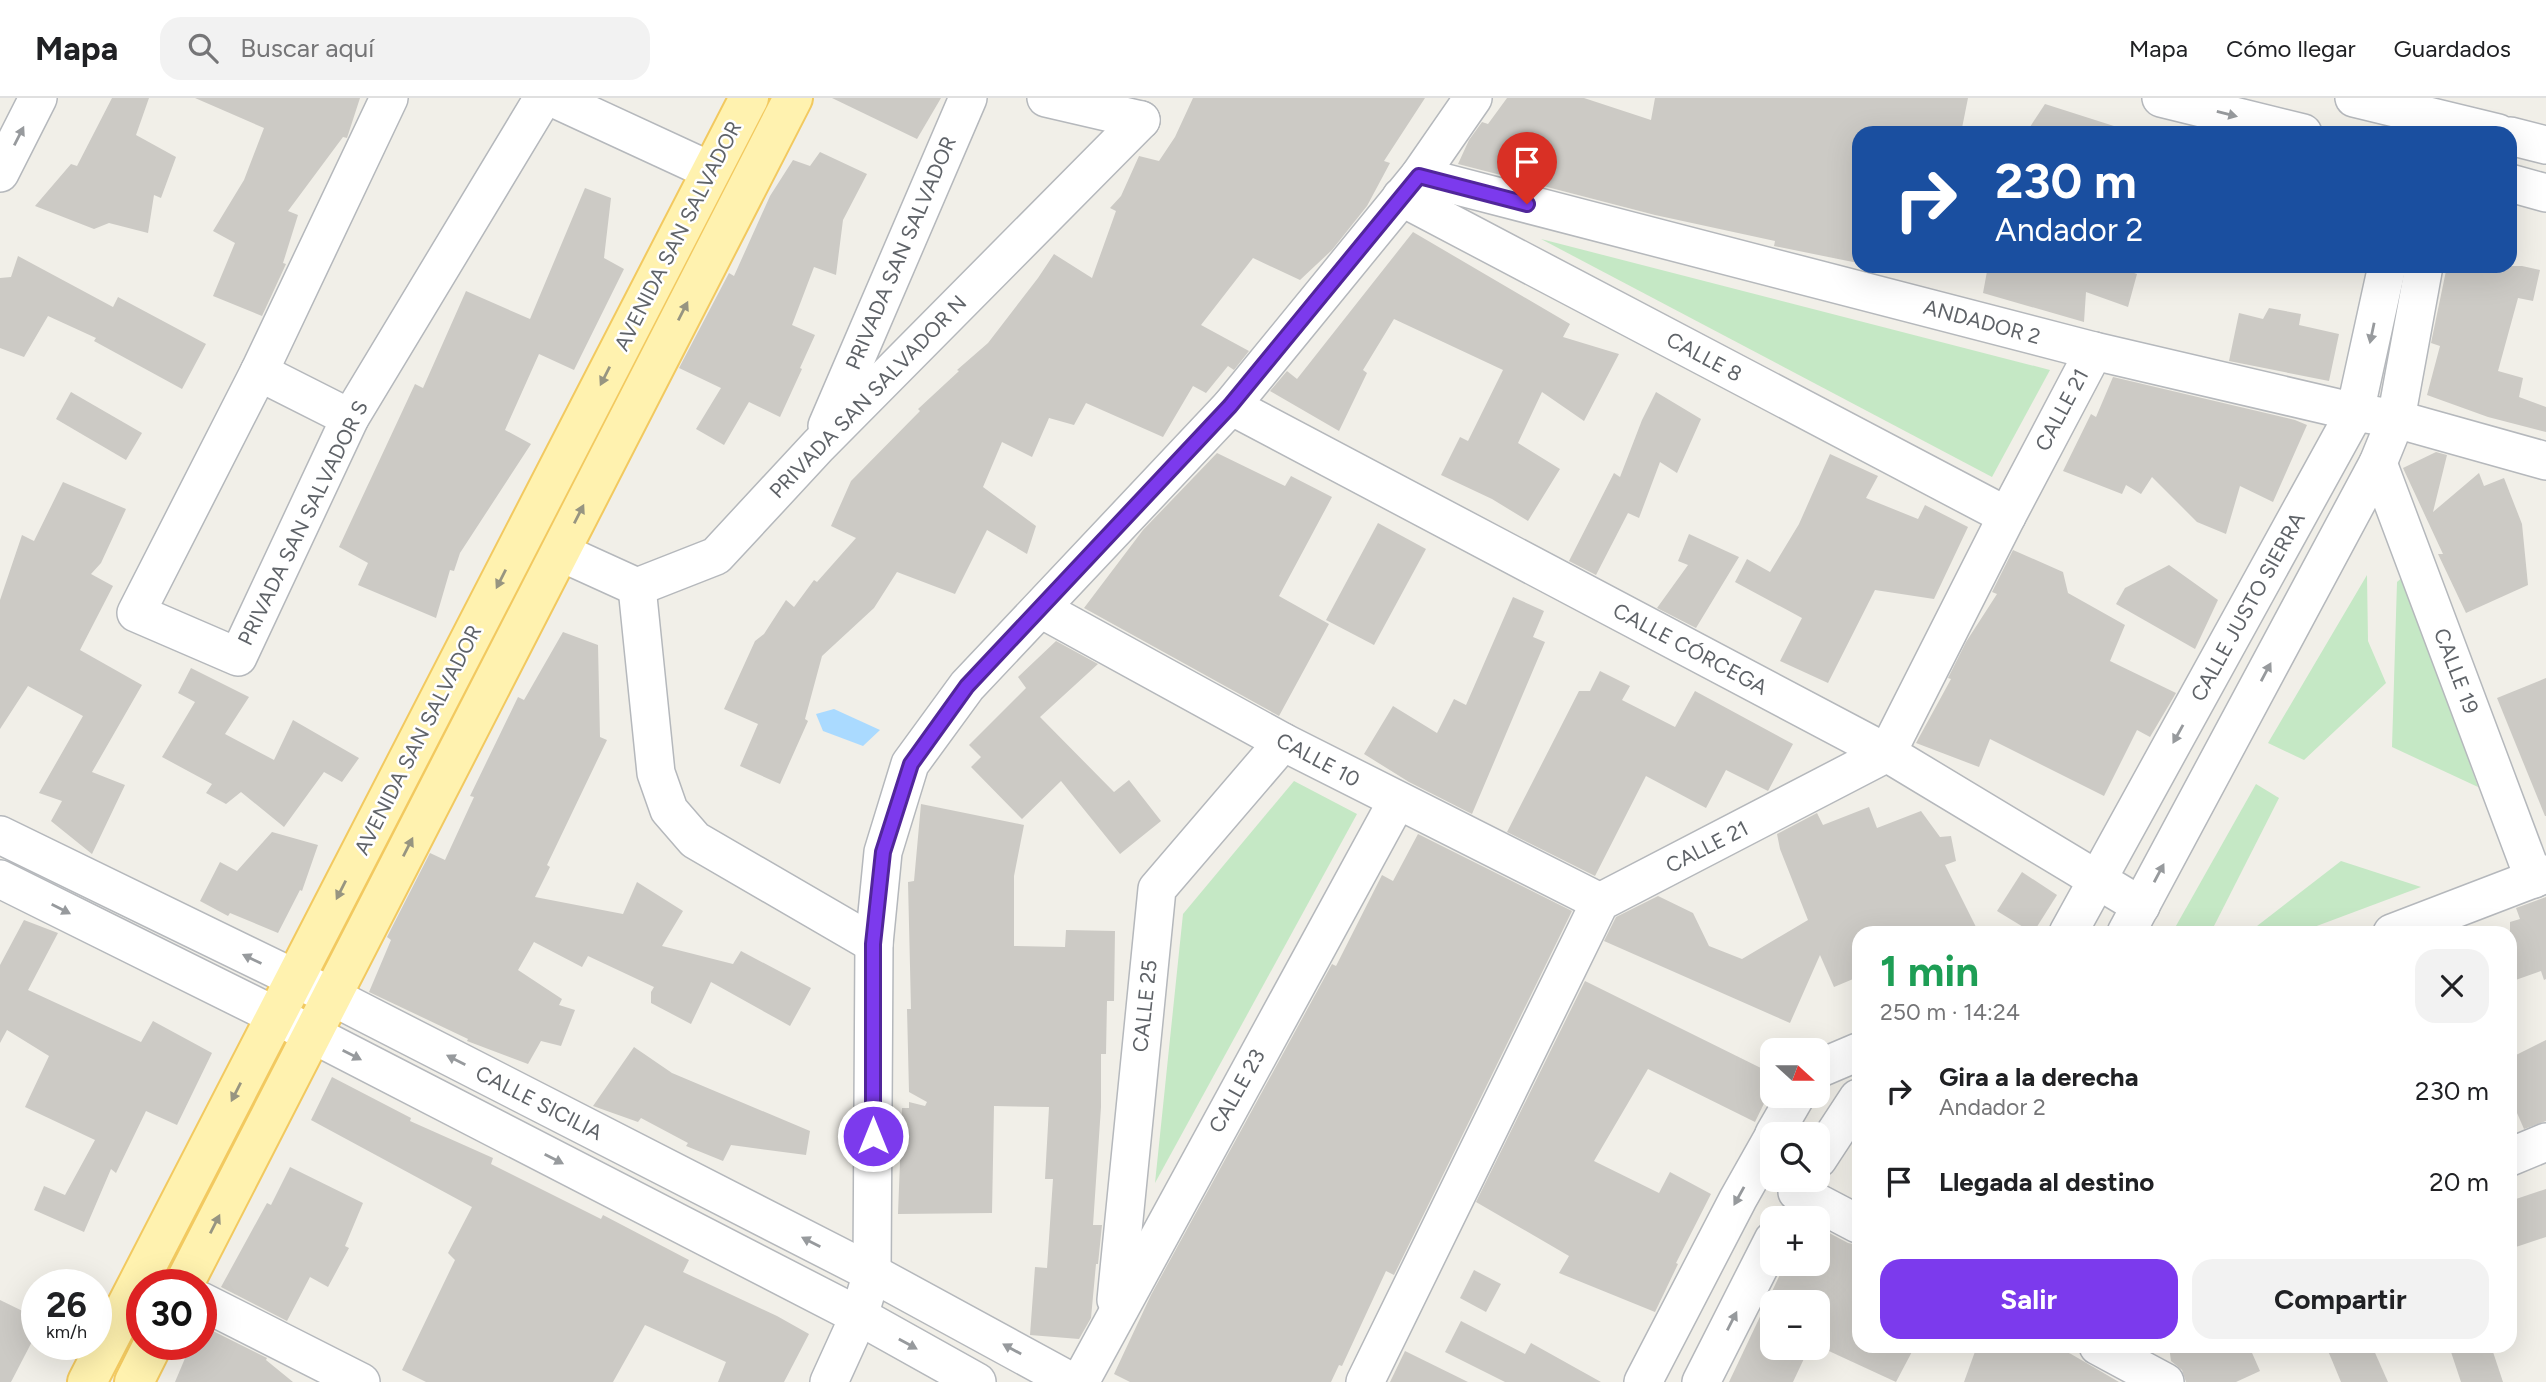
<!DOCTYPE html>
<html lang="es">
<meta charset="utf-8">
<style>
:root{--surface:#fff;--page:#f2f2f2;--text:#202124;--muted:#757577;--line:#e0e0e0;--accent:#7c3aed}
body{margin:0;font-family:Figtree,sans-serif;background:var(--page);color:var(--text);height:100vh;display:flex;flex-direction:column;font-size:26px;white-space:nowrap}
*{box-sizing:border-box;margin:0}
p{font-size:23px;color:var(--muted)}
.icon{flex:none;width:38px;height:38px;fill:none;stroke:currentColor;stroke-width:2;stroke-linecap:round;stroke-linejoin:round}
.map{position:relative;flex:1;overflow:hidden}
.details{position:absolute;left:1852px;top:828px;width:665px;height:427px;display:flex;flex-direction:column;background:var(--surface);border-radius:21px;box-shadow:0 7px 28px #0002}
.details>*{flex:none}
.top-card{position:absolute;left:1852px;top:28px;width:665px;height:147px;border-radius:21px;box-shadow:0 7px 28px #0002;background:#1a4fa0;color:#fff;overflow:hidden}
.needle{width:46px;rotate:111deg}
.fabs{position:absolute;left:1760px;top:940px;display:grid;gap:14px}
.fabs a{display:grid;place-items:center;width:70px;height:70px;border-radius:14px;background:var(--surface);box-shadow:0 7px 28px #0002;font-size:35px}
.speed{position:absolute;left:21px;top:1171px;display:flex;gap:14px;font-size:35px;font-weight:700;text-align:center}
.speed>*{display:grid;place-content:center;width:91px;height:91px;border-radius:50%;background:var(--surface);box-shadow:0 7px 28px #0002;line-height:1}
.speed small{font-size:18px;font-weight:400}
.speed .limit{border:10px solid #d22;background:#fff;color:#111}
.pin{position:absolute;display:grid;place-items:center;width:60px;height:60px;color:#fff;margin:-72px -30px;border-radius:50% 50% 50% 0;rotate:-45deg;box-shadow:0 0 7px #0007}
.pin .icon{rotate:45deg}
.me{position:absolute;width:77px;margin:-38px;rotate:0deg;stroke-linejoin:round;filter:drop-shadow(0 0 5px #0008)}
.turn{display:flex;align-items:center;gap:24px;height:147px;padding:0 28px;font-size:32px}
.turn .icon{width:91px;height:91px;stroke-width:2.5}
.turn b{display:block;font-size:49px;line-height:60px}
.round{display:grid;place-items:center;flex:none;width:74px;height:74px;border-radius:21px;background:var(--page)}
.overview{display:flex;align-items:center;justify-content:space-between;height:119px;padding:0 28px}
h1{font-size:42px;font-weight:700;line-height:52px;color:#1e9e55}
.action{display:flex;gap:14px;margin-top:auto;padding:14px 28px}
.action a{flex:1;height:80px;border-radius:21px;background:var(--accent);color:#fff;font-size:28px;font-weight:700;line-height:80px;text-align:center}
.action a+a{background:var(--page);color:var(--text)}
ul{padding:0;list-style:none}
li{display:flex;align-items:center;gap:21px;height:91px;padding:0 28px}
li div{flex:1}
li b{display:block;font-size:26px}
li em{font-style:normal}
header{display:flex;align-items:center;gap:42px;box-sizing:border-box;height:98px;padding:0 35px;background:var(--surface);border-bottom:2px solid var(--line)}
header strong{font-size:33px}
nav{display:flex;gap:38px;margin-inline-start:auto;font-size:24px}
.search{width:490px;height:63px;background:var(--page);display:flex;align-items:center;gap:18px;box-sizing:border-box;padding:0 24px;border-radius:21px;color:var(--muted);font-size:26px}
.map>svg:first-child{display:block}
.green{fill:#c5e8c5}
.water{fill:#aadaff}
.building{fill:#cccac5}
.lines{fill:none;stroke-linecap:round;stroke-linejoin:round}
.street-casing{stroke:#b5b8bc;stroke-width:40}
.primary-casing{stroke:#f2c960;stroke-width:42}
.street{stroke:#fff;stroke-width:37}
.primary{stroke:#fff2af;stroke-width:38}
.oneway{fill:#979a9d}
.oneway2{fill:#979581}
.route-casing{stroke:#51269a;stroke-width:18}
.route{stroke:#7c3aed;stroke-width:12}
.labels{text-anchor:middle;stroke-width:5;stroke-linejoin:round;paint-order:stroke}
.street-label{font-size:21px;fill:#5f6368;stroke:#fff}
</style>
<header>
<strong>Mapa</strong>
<div class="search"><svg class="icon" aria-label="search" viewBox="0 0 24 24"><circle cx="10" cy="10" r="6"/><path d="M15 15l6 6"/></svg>Buscar aquí</div>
<nav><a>Mapa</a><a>Cómo llegar</a><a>Guardados</a></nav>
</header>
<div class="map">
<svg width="2546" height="1284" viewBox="0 0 2546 1284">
<rect width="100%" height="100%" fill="#f1efe8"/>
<g class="green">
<polygon points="1541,141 2050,272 1992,379"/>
<polygon points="2367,477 2368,543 2386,585 2304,662 2268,645"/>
<polygon points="2404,478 2478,689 2392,649 2397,484"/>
<polygon points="1294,683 1357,716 1155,1085 1183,816"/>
<polygon points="2256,686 2279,700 2214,828 2204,835 2172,835"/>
<polygon points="2341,763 2421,789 2298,835 2248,835"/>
</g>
<polygon class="water" points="834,611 880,632 863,648 823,633 816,616"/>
<g class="building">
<polygon points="112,0 149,0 136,37 176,59 161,100 154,97 148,135 109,125 94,131 35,108 71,66 77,68"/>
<polygon points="195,0 360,0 347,40 343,39 288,113 298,117 283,165 286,166 262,218 213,198 235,145 213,133 244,82 264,30"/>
<polygon points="832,0 941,0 917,41"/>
<polygon points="1193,0 1425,0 1384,63 1390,65 1367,108 1332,152 1300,182 1253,160 1201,227 1249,253 1234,272 1228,268 1206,295 1193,288 1163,339 1086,305 1074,327 1049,320 1032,359 1002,344 983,389 1036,428 1027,456 987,432 955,496 897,474 874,510 822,558 805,621 808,623 780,686 740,668 758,626 724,611 755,543 764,536 786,502 794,509 814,482 817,484 856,440 831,428 851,383 920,313 918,311 959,273 957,272 988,245 1038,180 1054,156 1092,180 1116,113 1110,110 1121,98 1139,58 1159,63 1175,39"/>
<polygon points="1507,0 1584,0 1651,22 1655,0 1968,0 1961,35 1858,35 1858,165 1774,148 1775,143 1655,117 1458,66 1469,42 1482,24 1488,26"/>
<polygon points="2045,6 2117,29 2116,35 2026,35"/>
<polygon points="820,54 867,76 843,122 836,177 814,169 792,227 815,237 800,270 802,271 780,319 749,304 724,347 696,331 721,290 679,270 729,175 734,178 770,98 793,62 810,68"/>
<polygon points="585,90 611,100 604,160 624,171 574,272 539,256 505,332 531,346 460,455 454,473 450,472 436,520 358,487 368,465 339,449 415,286 423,290 466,193 530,221"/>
<polygon points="1413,134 1570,226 1563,239 1619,256 1584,323 1542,294 1518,345 1560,371 1528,423 1492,401 1441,377 1460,339 1468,343 1503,272 1394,221 1363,272 1367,275 1339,333 1270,293 1287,273 1297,281"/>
<polygon points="18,158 113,209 118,199 206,246 182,291 94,243 96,240 48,218 24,259 0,250 0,180 11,179"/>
<polygon points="1988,168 2114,168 2137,176 2128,209 2086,194 2084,224 1983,195"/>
<polygon points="2447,168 2522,168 2540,172 2533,203 2518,200 2498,273 2523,280 2519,299 2546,309 2546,334 2488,319 2427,297 2440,248 2431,245"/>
<polygon points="2269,210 2301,216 2299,227 2339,236 2329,283 2229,263 2239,215 2263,221"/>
<polygon points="2113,279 2295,322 2307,327 2273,404 2240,388 2226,436 2197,424 2152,379 2141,396 2126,387 2122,396 2063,373 2091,316 2096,319"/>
<polygon points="71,294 142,335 126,362 56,321"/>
<polygon points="1656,294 1701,321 1677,375 1660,364 1639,420 1628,415 1596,477 1569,463 1614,375 1620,379 1642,322"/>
<polygon points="2436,354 2447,357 2433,414 2479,375 2484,388 2504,380 2522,426 2528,487 2466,515 2438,456 2443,456 2403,370"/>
<polygon points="1217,355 1285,388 1291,378 1332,399 1279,498 1329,526 1279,618 1084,510 1143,432"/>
<polygon points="1830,356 1878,378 1866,400 1918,421 1925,407 1968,429 1934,501 1875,492 1828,585 1780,563 1802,520 1735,484 1747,461 1770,474 1799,426"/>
<polygon points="63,384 126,411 101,465 91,476 113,488 80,552 142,587 92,674 125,687 92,756 51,723 62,703 39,695 83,618 28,588 0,631 0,502 22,437 34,443"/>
<polygon points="1378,425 1426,451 1374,547 1326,522"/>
<polygon points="1689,436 1739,459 1696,530 1657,510 1688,467 1678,463"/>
<polygon points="2013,452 2063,474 2068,495 2125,527 2110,563 2176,595 2150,639 2137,632 2104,698 1990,641 1979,669 1916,645 1951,581 1948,580 1966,544 1997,496 1992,494"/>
<polygon points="2169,467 2218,502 2195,551 2116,506 2125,490"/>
<polygon points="1513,499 1544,513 1533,539 1545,544 1472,716 1409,684 1364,656 1393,608 1437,635 1454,601 1466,607"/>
<polygon points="563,534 598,547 600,639 607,642 547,767 550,769 535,799 623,816 637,784 683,813 662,848 733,866 741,853 811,890 790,928 711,884 691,926 651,905 651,894 654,889 588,858 582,869 534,844 518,872 562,901 559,907 575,912 561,948 541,943 528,966 467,943 468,941 369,894 391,842 387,839 430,755 445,762 474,699 470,698 518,599 524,602"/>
<polygon points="1056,543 1098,566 1040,619 1114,694 1129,682 1161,723 1120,756 1061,683 1022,721 971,669 981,659 969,647 1026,590 1018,579"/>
<polygon points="191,570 249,599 225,636 274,662 293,622 359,660 342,684 324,674 284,729 241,694 226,706 206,695 212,686 162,659 195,604 178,595"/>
<polygon points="1600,573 1630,588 1622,602 1675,629 1695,593 1793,646 1768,693 1726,672 1706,710 1646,678 1595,778 1507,734 1579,593 1590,593"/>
<polygon points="2546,580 2546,718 2545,718 2497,600"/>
<polygon points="921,706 1024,727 1014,778 1014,848 1065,849 1066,832 1115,833 1114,903 1107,903 1106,956 1101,956 1101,1009 1093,1127 1102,1127 1098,1166 1096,1166 1091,1220 1079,1241 1030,1237 1035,1169 1047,1170 1053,1081 1045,1081 1049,1009 994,1008 992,1115 898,1116 902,1010 909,1010 909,1004 925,1008 927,1004 909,994 907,911 911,911 908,784 914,783"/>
<polygon points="1869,709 1877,730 1921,713 1940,739 1951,738 1956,763 1945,767 1979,835 1858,835 1858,879 1834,889 1820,857 1790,925 1604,843 1616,819 1658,798 1693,815 1709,848 1742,861 1808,822 1780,751 1777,736 1817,715 1823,727"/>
<polygon points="272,734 318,747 302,793 300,792 278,835 230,815 228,818 200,803 220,764 237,773"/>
<polygon points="1418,736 1572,813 1394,1177 1386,1173 1342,1268 1339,1267 1331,1284 1130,1284 1114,1276 1151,1197 1332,866 1336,868 1382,777 1393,783"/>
<polygon points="2022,774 2057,797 2033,835 1997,813"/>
<polygon points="2546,799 2546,881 2544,882 2541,873 2510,884 2510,824 2520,821 2516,810"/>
<polygon points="24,822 58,835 28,892 141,944 153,923 212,955 177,1027 146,1013 116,1075 111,1071 84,1134 34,1112 44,1088 65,1097 95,1042 25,1009 49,958 7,932 0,945 0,867"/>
<polygon points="1585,883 1773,976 1773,987 1755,1024 1648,971 1594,1063 1659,1095 1670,1074 1711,1096 1676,1165 1678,1166 1655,1214 1559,1175 1569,1158 1476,1104"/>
<polygon points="2546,942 2546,1023 2524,1031 2510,999 2510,960"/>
<polygon points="634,949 672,975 810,1033 806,1057 731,1047 723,1063 686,1048 688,1045 641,1020 638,1024 593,1008"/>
<polygon points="332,979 411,1020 410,1023 493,1060 491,1066 601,1121 603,1117 689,1162 683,1174 777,1218 809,1236 784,1284 718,1284 726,1264 645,1227 613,1284 426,1284 402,1272 455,1162 448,1155 472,1109 311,1022"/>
<polygon points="290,1069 363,1105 345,1148 349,1150 328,1189 310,1179 287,1223 221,1189 267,1105 271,1107"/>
<polygon points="2546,1091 2546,1139 2510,1151 2510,1103"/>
<polygon points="1818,1129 1848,1145 1858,1147 1858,1248 1915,1248 1896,1284 1818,1248 1818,1204 1773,1204 1773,1250 1809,1250 1793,1284 1729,1284 1785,1166 1818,1166"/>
<polygon points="1474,1172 1501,1186 1486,1214 1460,1200"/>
<polygon points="0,1202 37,1220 37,1234 11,1284 0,1284"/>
<polygon points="1461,1223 1525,1256 1531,1245 1601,1284 1505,1284 1445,1254"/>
<polygon points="201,1227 267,1260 266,1262 293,1284 175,1284 191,1246 201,1246"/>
<polygon points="1977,1248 2053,1248 2071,1256 2119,1284 1964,1284"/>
<polygon points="2169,1248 2249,1248 2260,1273 2236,1284 2186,1284 2182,1272 2171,1263"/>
<polygon points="2326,1248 2372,1248 2388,1284 2341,1284"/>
<polygon points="2449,1248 2491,1248 2503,1284 2461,1284"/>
<polygon points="1405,1253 1468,1284 1390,1284"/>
</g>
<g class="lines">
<defs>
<g id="street">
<polyline points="389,0 259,274 136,515 238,559 350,320 543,0"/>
<polyline points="553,0 711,73"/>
<polyline points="1046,0 1141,22"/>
<polyline points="2161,0 2303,35"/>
<polyline points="2354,0 2498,35"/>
<polyline points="2510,38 2546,47"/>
<polyline points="0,75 38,0"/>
<polyline points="1419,78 2094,253 2355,314 2396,321 2546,363"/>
<polyline points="2510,85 2546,95"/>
<polyline points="1401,99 2007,418"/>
<polyline points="259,274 350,320"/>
<polyline points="1231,308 1887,655 2141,808"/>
<polyline points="827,328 968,0"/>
<polyline points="2378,365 2534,781"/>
<polyline points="560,454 637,489 716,458 818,348 1141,22"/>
<polyline points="637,489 656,675 669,712 695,742 874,846"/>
<polyline points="1041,511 1283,644 1600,804"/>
<polyline points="0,737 331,898 872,1175 1072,1284"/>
<polyline points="0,781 312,936 859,1218 977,1284"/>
<polyline points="2068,835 2355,314 2387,168"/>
<polyline points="2126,835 2378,365 2396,321 2424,168"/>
<polyline points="2392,835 2546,776"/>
<polyline points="1818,971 1858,954"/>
<polyline points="1774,1036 1796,998"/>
<polyline points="2510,1059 2546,1044"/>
<polyline points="1818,1061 1858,1000"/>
<polyline points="1797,1094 1858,1126"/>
<polyline points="1116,1202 1157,791 1283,644"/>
<polyline points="201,1203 361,1284"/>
<polyline points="2098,1248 2165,1284"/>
<polyline points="829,1284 859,1218 872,1175 874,846 883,754 910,666 967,588 1231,308 1419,78 1473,0"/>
<polyline points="1080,1284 1397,703"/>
<polyline points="1365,1284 1600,804 1887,655 2007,418 2094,253"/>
<polyline points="1643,1284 1738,1101 1773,1039"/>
<polyline points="1701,1284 1773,1142"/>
</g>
<g id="primary">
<polyline points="184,1186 793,0"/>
<polyline points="87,1284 749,0"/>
<polyline points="134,1284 153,1246"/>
</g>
</defs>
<use href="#street" class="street-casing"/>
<use href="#primary" class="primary-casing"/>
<use href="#street" class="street"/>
<use href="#primary" class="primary"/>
</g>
<defs><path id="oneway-solid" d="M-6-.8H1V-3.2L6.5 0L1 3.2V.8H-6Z" transform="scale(1.75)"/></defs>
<g class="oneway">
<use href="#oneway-solid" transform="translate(2227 16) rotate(14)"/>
<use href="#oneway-solid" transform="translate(19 38) rotate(-63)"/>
<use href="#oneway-solid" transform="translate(2372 235) rotate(102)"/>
<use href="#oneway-solid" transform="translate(2266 574) rotate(-62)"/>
<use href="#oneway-solid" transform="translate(2178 636) rotate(119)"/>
<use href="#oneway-solid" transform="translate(2159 775) rotate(-62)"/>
<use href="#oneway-solid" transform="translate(61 811) rotate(27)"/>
<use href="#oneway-solid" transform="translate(252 861) rotate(-154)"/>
<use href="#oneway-solid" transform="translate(352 957) rotate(27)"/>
<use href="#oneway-solid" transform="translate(456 962) rotate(-153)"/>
<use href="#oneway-solid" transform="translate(554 1061) rotate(27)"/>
<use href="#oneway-solid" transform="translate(1739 1098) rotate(119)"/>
<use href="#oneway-solid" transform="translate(811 1144) rotate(-153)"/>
<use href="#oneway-solid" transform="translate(1732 1223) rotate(-63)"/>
<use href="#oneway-solid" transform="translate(908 1246) rotate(29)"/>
<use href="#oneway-solid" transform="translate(1012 1251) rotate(-151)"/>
</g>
<g class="oneway2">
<use href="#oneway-solid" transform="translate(683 213) rotate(-63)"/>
<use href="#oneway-solid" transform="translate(605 278) rotate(117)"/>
<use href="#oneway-solid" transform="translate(579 416) rotate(-63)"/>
<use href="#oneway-solid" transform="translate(501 481) rotate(117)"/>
<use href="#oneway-solid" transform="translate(408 749) rotate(-63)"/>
<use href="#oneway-solid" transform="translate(341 792) rotate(117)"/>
<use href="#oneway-solid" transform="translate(236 994) rotate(117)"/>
<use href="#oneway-solid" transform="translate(215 1126) rotate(-63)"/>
</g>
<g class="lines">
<defs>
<polyline id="route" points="873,1038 873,846 883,754 911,666 967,588 1230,308 1419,78 1527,106"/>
</defs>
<use href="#route" class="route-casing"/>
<use href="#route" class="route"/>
</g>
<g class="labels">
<g class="street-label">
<text transform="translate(678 138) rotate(-63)" y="7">AVENIDA SAN SALVADOR</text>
<text transform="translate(901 155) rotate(-67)" y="7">PRIVADA SAN SALVADOR</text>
<text transform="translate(1982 224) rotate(15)" y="7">ANDADOR 2</text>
<text transform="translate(1704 259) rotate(28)" y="7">CALLE 8</text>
<text transform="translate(868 299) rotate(-46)" y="7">PRIVADA SAN SALVADOR N</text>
<text transform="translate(2062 312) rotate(-62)" y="7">CALLE 21</text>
<text transform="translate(303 425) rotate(-64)" y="7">PRIVADA SAN SALVADOR S</text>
<text transform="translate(2248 509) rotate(-61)" y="7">CALLE JUSTO SIERRA</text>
<text transform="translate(1690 551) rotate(28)" y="7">CALLE CÓRCEGA</text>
<text transform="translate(2456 573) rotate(69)" y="7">CALLE 19</text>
<text transform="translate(418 642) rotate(-63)" y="7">AVENIDA SAN SALVADOR</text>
<text transform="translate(1318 662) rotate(28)" y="7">CALLE 10</text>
<text transform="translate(1707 749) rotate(-27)" y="7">CALLE 21</text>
<text transform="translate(1145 908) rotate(-84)" y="7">CALLE 25</text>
<text transform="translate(1237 993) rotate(-61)" y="7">CALLE 23</text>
<text transform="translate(539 1005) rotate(27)" y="7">CALLE SICILIA</text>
</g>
</g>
</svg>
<div class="fabs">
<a><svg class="needle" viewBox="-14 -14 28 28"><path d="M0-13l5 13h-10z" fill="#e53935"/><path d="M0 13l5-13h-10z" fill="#757577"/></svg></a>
<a><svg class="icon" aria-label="search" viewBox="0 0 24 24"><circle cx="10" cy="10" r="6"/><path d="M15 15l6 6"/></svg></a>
<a>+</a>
<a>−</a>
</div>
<div class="speed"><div>26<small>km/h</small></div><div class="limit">30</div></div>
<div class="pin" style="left:1527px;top:106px;background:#d93025"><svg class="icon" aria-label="arrive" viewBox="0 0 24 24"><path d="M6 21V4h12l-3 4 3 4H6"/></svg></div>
<svg class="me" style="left:873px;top:1038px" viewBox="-20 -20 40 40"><circle r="17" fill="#7c3aed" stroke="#fff" stroke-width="3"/><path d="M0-11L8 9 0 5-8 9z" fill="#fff"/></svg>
<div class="top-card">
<div class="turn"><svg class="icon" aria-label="right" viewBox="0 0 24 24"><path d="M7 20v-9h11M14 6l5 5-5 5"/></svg><div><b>230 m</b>Andador 2</div></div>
</div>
<section class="details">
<div class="overview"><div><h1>1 min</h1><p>250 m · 14:24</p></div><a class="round"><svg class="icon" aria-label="close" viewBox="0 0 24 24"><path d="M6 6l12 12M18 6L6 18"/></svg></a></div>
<ul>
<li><svg class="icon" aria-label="right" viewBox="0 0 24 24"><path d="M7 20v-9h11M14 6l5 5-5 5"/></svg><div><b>Gira a la derecha</b><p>Andador 2</p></div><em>230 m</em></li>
<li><svg class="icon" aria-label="arrive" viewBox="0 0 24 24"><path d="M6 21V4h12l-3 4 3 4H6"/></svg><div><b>Llegada al destino</b></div><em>20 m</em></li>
</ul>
<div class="action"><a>Salir</a><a>Compartir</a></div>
</section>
</div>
